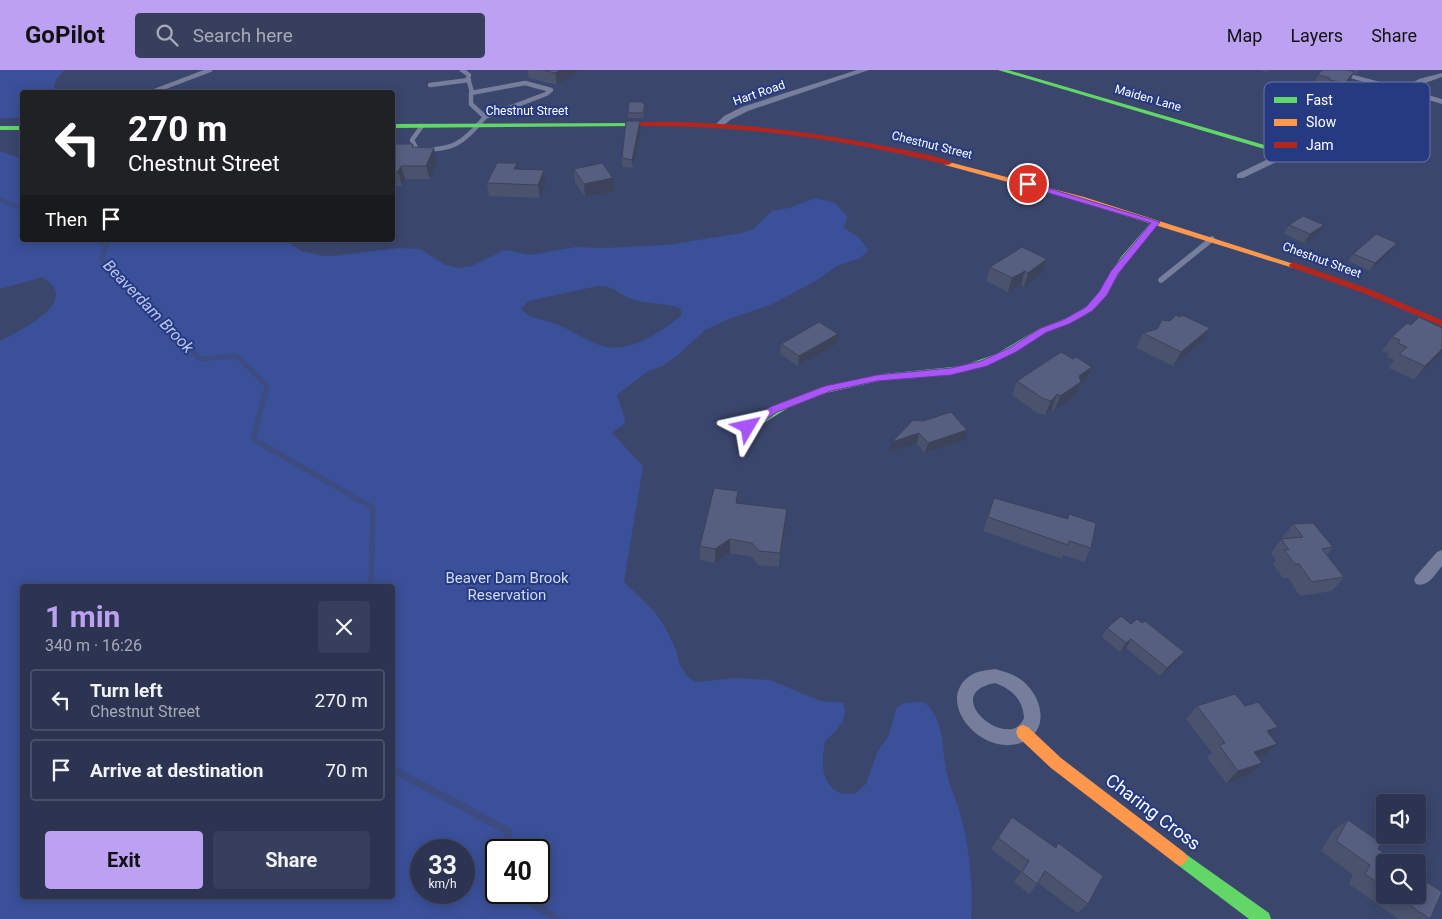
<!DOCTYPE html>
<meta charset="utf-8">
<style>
:root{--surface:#2c3452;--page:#383f5c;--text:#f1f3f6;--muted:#a6aab8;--line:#484f69;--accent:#bca0f2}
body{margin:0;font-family:Roboto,sans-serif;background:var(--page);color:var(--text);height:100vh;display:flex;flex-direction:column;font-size:19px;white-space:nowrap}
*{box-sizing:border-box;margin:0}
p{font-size:16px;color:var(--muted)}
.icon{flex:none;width:28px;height:28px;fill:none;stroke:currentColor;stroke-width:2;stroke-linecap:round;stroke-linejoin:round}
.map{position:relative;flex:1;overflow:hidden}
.drawer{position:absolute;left:20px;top:514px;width:375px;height:315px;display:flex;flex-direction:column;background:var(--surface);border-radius:5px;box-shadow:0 2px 12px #0003,0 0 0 1px var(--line)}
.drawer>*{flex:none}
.top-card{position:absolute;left:20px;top:20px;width:375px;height:152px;border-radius:5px;box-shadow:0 2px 12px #0003,0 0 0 1px var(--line);background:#202124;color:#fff;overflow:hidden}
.tools{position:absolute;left:1376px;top:724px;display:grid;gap:10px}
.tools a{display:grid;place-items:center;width:50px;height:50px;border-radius:5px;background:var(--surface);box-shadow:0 2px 12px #0003,0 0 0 1px var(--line);font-size:25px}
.speed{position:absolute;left:410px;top:769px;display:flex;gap:10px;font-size:25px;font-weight:700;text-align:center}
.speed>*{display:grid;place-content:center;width:65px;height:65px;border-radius:50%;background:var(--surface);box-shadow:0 2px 12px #0003,0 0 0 1px var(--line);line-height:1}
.speed small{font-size:12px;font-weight:400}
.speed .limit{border:2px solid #111;border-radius:8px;background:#fff;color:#111}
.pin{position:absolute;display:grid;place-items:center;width:42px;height:42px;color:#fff;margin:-21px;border:2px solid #fff;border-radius:50%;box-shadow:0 1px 5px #0007}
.me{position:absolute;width:55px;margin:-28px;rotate:54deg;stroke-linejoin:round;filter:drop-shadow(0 0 4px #0008)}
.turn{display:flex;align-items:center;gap:18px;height:105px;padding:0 25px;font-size:22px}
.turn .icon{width:65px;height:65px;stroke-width:2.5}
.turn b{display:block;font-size:35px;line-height:42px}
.then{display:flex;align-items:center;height:48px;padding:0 25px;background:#0003;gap:10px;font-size:19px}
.round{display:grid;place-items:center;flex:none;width:52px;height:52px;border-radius:5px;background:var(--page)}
.overview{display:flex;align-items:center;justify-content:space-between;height:85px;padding:0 25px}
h1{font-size:30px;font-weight:700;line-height:38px;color:var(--accent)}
.action{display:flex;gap:10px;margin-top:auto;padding:10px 25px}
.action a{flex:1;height:58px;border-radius:5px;background:var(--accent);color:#111;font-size:20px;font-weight:700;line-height:58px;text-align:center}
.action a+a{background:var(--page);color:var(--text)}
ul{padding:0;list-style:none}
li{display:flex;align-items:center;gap:15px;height:62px;margin:0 10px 8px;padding:0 15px;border:2px solid var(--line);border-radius:5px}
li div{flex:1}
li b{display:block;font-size:19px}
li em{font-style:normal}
header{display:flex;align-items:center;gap:30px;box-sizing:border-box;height:70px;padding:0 25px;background:var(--accent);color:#111}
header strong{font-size:24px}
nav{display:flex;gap:28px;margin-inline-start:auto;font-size:18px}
.search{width:350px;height:45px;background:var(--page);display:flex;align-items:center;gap:12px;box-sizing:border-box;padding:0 18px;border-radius:5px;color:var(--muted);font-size:19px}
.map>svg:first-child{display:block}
.green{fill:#3a5099;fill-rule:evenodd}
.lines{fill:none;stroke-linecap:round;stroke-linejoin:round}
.stream-far3{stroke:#3d4b80;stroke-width:4}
.stream-far2{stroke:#3d4b80;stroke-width:4.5}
.stream-far1{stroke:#3d4b80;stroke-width:5.5}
.stream{stroke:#3d4b80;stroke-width:8}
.lane-far1{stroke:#767e9b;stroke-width:4.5}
.lane{stroke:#767e9b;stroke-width:5.5}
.street{fill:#767e9b;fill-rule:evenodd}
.fast{fill:#63d668;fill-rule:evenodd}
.slow{fill:#ff974d;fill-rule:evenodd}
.jam{fill:#b3261e;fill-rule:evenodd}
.wall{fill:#4a526d}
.shaded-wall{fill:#3c4259}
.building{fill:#565f7f;stroke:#3c4259}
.route{fill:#a855f7;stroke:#6d37a1}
.labels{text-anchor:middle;stroke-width:4;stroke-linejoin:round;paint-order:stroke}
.far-street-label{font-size:12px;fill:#fff;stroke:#263a82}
.park-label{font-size:15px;fill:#d1daf6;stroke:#263a82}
.water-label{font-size:16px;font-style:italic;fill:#b9c6ef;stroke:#263a82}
.near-street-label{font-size:18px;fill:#fff;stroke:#263a82}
.key{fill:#263a82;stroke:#6775a8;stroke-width:1}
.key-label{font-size:14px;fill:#fff}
</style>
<header>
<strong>GoPilot</strong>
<div class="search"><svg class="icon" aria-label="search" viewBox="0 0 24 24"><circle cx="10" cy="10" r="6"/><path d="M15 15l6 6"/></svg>Search here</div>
<nav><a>Map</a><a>Layers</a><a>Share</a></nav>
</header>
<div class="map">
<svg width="1442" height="849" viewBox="0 0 1442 849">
<rect width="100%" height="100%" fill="#3b466d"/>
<g class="green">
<polygon points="0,0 64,0 56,10 54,18 60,22 22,22 22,47 0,49"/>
<path d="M 0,81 L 22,89 L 22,170 L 286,170 L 301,181 L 323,186 L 335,186 L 398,178 L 420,179 L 445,195 L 459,198 L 472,196 L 505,180 L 530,185 L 576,177 L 604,178 L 667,175 L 742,163 L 753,159 L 772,141 L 789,138 L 815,128 L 835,133 L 847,146 L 844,158 L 858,167 L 869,180 L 860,188 L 837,196 L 814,212 L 770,235 L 729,249 L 705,260 L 677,286 L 662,296 L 648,301 L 617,325 L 625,349 L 624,354 L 612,363 L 643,396 L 624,512 L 654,541 L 665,557 L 677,582 L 679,594 L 688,607 L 696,612 L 737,608 L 770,610 L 820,631 L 843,633 C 849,649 837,661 825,671 C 822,688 819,712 838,722 C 842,724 849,724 854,724 L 866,714 L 878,681 L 889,665 L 897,637 L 905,633 L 924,632 C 945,650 941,674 946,699 C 949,716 958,733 962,750 C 969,779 974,819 971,849 L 0,849 L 0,271 C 20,260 84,231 42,207 L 0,219 ZM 598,216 C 609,216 614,219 623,225 C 639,235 663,232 680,238 L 682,245 C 661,262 630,284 602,276 C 586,271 572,260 556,254 C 544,249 531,250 521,239 L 528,231 ZM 392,516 L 392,826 L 22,826 L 22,516 ZM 421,780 L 464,780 L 464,822 L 421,822 ZM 496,780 L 539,780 L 539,822 L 496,822 Z"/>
</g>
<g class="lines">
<polyline class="stream-far3" points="0,129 22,139"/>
<polyline class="stream-far2" points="96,170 107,175 101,189 200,289 237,286 267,316 265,325"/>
<polyline class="stream-far1" points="265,324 253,369 373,438 371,516"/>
<g class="stream">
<polyline points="392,699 508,761 509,780"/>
<polyline points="516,822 557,849"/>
</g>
<g class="lane-far1">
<polyline points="462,0 469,5 468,8 472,22"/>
<polygon points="525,13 551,20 546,24 485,47 471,34 471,23"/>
<polyline points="430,15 469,10"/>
<polyline points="152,22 210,0"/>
<path d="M 422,56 L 412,70 L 417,80 C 454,80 461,75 485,47"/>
</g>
<polyline class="lane" points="1161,210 1212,169"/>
<g class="street">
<polygon points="857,0 869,0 748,41 730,50 723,56 716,54 724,46 742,37"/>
<polygon points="1321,0 1335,0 1403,18 1419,9 1442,3 1442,7 1425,13 1411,20 1442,29 1442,34 1405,23 1291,85 1243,108 1237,108 1237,104 1285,81 1397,21"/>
<path d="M 1442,480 L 1442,496 C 1435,504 1428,518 1416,514 L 1414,510 L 1416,506 L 1437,482 Z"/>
<path d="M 995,599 C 1006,602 1017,605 1026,614 C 1041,628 1049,657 1027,670 C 985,694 929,629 973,604 C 979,601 988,600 995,599 ZM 995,613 C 1012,619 1023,630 1024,648 C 1010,684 937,624 995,613 Z"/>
</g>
<g class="fast">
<polygon points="998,0 1008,0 1292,83 1285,85"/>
<polygon points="642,53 643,54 640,56 392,58 392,54"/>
<rect x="0" y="56" width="22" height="4"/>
<polygon points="1153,150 1160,152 1127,190 1104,228 1092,241 1075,251 1045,263 1002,288 963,302 883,310 826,323 788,338 752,360 748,361 743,357 780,334 819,318 883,304 962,296 996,284 1039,259 1069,247 1086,237 1097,225 1121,187"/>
<polygon points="1180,780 1269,843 1271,849 1249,849 1175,793 1172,788 1175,783"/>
</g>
<g class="slow">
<polygon points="945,91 1084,127 1297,195 1293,198 1290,197 1078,131 945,95"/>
<polygon points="1023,655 1028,657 1061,688 1185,783 1188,788 1185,793 1180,796 1175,793 1051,698 1018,667 1016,662 1018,657"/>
</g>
<g class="jam">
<path d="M 679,52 C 754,54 827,64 900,79 C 914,82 941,86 952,93 L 948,95 C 846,70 745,55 640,56 L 637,54 L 640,52 Z"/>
<polygon points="1293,192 1369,219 1442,250 1442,256 1363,223 1290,197 1289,195"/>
</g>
</g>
<g class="wall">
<polygon points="527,0 580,0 557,15 529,8"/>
<polygon points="1259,0 1269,0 1267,2"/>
<polygon points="1322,0 1359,0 1356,4 1354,3 1350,10 1340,22 1325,18 1325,17 1313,14 1318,5"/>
<polygon points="643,34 645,34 645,39 643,48 628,48 628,43"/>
<polygon points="641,59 633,98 622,97 622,88"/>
<polygon points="413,74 414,77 437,92 430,109 405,109 402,116 392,116 392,80"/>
<polygon points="518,99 544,100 546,114 540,128 489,126 487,113"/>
<polygon points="574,99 614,121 585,127 575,112"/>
<polygon points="1289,155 1318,164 1304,173 1284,164"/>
<polygon points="1397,173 1392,181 1370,201 1348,191 1353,184"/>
<polygon points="1047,189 1042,203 1024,217 1021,215 1008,222 986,211 990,197"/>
<polygon points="1411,255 1442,258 1442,282 1414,310 1389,298 1394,290 1387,287 1389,284 1382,281 1392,267"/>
<polygon points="1143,263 1202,272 1173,296 1136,278"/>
<polygon points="838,264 837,274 798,296 780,284 781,274"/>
<polygon points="1073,289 1092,297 1086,311 1080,315 1076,326 1054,341 1052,339 1045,345 1037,343 1012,325 1017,311"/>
<polygon points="913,350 965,370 925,383 917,373 890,382"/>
<polygon points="994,428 1067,449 1069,444 1091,478 1084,492 1063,485 1062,489 983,461"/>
<polygon points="738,433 786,454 779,497 758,495 752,487 730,483 715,493 700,490 700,476"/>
<polygon points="1293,454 1333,477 1327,485 1344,507 1332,521 1300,526 1288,508 1283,508 1273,494 1276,491 1271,483 1281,469 1283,469 1282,468"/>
<polygon points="1142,553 1178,591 1160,606 1126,578 1120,582 1102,567 1107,558 1131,554"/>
<polygon points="1197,636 1270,665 1277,674 1264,686 1258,688 1250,705 1226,713 1207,687 1212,683 1186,649"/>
<polygon points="1012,747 1055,778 1058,773 1088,834 1078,843 1038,813 1029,824 1014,812 1021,802 991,779"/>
<polygon points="1348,750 1378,779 1385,792 1385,825 1418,825 1430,849 1398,849 1349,814 1353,805 1321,781 1333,761"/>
</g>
<g class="shaded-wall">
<polygon points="560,0 580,0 557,15 555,3"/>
<polygon points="1354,2 1350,10 1340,22 1345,13"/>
<polygon points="640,51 641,59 633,98 632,90"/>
<polygon points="434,78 437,92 430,109 426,96"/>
<polygon points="517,93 519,107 514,99"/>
<polygon points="401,96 405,109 402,116 398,102"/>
<polygon points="544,100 546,114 540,128 538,115"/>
<polygon points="613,108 614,121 585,127 584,114"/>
<polygon points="1324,155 1318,164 1304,173 1310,164"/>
<polygon points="1397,173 1392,181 1370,201 1375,193"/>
<polygon points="1047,189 1042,203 1024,217 1028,203"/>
<polygon points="1025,201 1021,215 1008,222 1012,208"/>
<polygon points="1210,258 1202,272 1173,296 1181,282"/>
<polygon points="838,264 837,274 798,296 799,286"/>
<polygon points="1442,279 1442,282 1441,284 1414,310 1425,296"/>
<polygon points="1092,297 1086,311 1080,315 1076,326 1054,341 1060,326 1079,306"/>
<polygon points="1057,324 1052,339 1045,345 1051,331"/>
<polygon points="967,360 965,370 925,383 928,373"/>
<polygon points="919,363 917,373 890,382 892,372"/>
<polygon points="738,421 738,435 736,433"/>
<polygon points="787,439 786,454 779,497 780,483"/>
<polygon points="730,469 730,483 715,493 715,479"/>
<polygon points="1131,569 1126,578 1120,582 1126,573"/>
<polygon points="1184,582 1178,591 1160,606 1167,598"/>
<polygon points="1278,657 1266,669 1267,661"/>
<polygon points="1277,674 1264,686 1241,694 1254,682"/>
<polygon points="1262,693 1250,705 1226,713 1238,701"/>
</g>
<g class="building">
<polygon points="543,0 560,0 555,3"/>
<polygon points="1322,0 1348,0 1354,2 1345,13 1329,10 1330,8 1318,5"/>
<polygon points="629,32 643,32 643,34 645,34 643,43 628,43"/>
<polygon points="626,51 640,51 632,90 622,88"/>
<polygon points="396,74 413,74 412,77 434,78 426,96 401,96 398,102 392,102 392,80"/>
<polygon points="497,93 517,93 514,99 544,100 538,115 487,113"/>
<polygon points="602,93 613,108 584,114 574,99"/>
<polygon points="1303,146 1324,155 1310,164 1289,155"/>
<polygon points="1376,164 1397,173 1375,193 1353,184"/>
<polygon points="1022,177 1047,189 1028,203 1025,201 1012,208 990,197"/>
<polygon points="1176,245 1180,247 1182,245 1210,258 1181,282 1143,263 1157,259 1162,250 1170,251"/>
<polygon points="1419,247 1442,258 1442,279 1425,296 1399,284 1407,277 1398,273 1400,270 1392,267 1407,253 1411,255"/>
<polygon points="819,252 838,264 799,286 781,274"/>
<polygon points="1061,282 1073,289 1076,287 1092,297 1079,306 1081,312 1060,326 1057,324 1051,331 1042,328 1017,311"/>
<polygon points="951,342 967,360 928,373 919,363 892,372 913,350 923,351"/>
<polygon points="714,418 738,421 736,433 787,439 780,483 759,481 752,473 730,469 715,479 700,476"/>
<polygon points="994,428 1068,449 1069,444 1096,453 1091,478 1069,471 1068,475 988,447"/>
<polygon points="1313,453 1333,477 1322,479 1344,507 1312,512 1299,494 1295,494 1284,480 1289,480 1281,469 1303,467 1293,454"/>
<polygon points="1121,546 1131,554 1137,549 1142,553 1145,551 1184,582 1167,598 1131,569 1126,573 1107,558"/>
<polygon points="1235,624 1245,636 1258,632 1278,657 1267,661 1277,674 1254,682 1262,693 1238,701 1219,675 1225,673 1197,636"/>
<polygon points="1012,747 1056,778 1058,773 1103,806 1088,834 1045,801 1037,814 1022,802 1029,791 998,768"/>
<polygon points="1348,750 1381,773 1378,779 1398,792 1385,792 1385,818 1365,804 1370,795 1336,771"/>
<polygon points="1418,806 1442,822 1430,849 1395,825 1418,825"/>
</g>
<polygon class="route" points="1025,113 1031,113 1160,152 1118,204 1107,225 1092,241 1069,254 1047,262 1016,282 987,296 951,305 877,311 831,321 777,342 752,360 745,360 743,357 745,354 770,337 825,316 877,305 951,298 981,291 1009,278 1041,258 1063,250 1086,237 1099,222 1111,201 1151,153 1025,116"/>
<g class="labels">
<g class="far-street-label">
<text transform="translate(759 23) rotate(-19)" y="4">Hart Road</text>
<text transform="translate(1148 28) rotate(16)" y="4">Maiden Lane</text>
<text x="527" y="45">Chestnut Street</text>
<text transform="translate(932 75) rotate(14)" y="4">Chestnut Street</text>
<text transform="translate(1322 190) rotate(20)" y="4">Chestnut Street</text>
</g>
<g class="park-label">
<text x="507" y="513">Beaver Dam Brook<tspan x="507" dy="17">Reservation</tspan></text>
</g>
<g class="water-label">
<text transform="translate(149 236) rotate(46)" y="6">Beaverdam Brook</text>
</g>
<g class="near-street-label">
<text transform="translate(1153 742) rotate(37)" y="6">Charing Cross</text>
</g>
</g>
<rect x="1264" y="12" width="166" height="80" rx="8" class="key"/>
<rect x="1274" y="27" width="23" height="6" fill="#63d668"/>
<rect x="1274" y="49" width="23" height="7" fill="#ff974d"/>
<rect x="1274" y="72" width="23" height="6" fill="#b3261e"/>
<g class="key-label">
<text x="1306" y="35">Fast</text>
<text x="1306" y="57">Slow</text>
<text x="1306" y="80">Jam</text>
</g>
</svg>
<div class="tools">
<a><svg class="icon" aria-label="sound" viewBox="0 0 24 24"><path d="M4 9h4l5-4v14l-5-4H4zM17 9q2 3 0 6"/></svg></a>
<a><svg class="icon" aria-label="search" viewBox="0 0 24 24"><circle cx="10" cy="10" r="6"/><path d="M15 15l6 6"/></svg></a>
</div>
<div class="speed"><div>33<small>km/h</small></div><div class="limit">40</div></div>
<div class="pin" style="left:1028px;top:114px;background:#d93025"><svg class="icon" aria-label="arrive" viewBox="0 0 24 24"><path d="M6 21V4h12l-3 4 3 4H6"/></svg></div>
<svg class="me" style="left:748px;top:357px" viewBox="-20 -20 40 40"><path d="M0-17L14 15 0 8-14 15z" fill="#a855f7" stroke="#fff" stroke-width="4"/></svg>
<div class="top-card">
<div class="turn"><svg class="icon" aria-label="left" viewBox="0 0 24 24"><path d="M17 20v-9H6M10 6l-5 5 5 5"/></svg><div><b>270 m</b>Chestnut Street</div></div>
<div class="then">Then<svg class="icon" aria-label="arrive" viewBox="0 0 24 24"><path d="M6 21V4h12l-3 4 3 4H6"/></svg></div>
</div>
<section class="drawer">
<div class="overview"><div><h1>1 min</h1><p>340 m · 16:26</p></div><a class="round"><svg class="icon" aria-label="close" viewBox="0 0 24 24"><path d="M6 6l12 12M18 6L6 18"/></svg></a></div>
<ul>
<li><svg class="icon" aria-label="left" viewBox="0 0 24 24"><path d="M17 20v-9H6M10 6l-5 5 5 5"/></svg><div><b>Turn left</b><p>Chestnut Street</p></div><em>270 m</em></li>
<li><svg class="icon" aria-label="arrive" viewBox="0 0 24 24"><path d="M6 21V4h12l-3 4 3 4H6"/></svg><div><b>Arrive at destination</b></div><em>70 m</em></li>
</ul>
<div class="action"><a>Exit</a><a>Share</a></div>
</section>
</div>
